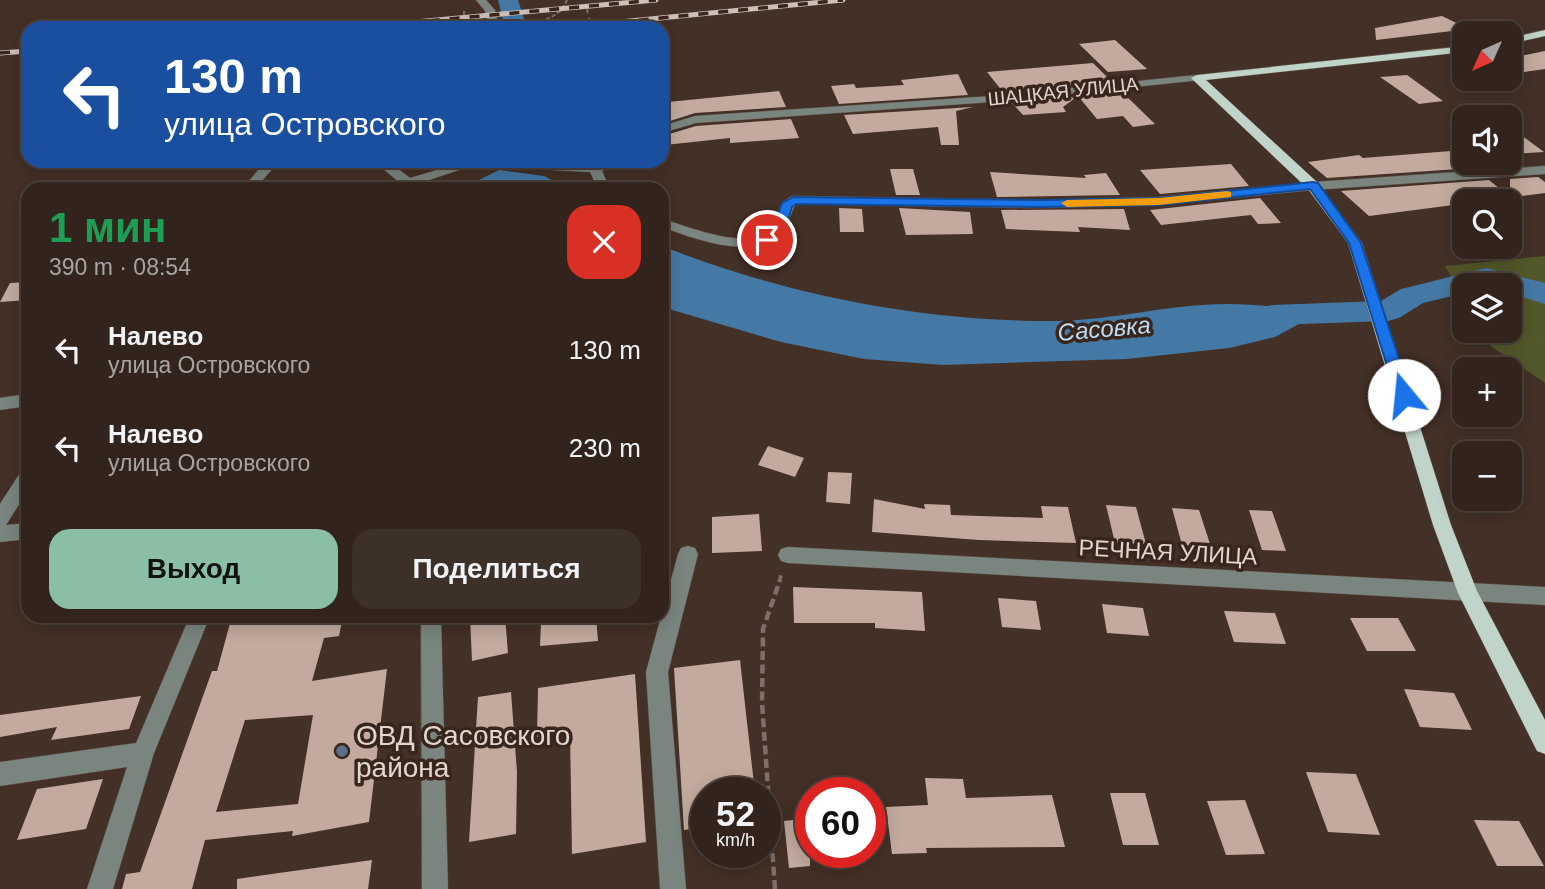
<!DOCTYPE html>
<html lang="ru">
<meta charset="utf-8">
<style>
:root{--surface:#32241c;--page:#3d3029;--text:#f1f3f6;--muted:#a8a4a3;--line:#4d413b;--accent:#8abfa5}
body{margin:0;font-family:Arial,sans-serif;background:var(--page);color:var(--text);height:100vh;display:flex;flex-direction:column;font-size:26px;white-space:nowrap}
*{box-sizing:border-box;margin:0}
p{font-size:23px;color:var(--muted)}
.icon{flex:none;width:38px;height:38px;fill:none;stroke:currentColor;stroke-width:2;stroke-linecap:round;stroke-linejoin:round}
.map{position:relative;flex:1;overflow:hidden}
.sheet{position:absolute;left:21px;top:182px;width:648px;height:441px;display:flex;flex-direction:column;background:var(--surface);border-radius:21px;box-shadow:0 4px 18px #0003,0 0 0 2px var(--line)}
.sheet>*{flex:none}
.hud{position:absolute;left:21px;top:21px;width:648px;height:147px;border-radius:21px;box-shadow:0 4px 18px #0003,0 0 0 2px var(--line);background:#1a4fa0;color:#fff;overflow:hidden}
.needle{width:46px;rotate:225deg}
.tools{position:absolute;left:1452px;top:21px;display:grid;gap:14px}
.tools a{display:grid;place-items:center;width:70px;height:70px;border-radius:14px;background:var(--surface);box-shadow:0 4px 18px #0003,0 0 0 2px var(--line);font-size:35px}
.speed{position:absolute;left:690px;top:777px;display:flex;gap:14px;font-size:35px;font-weight:700;text-align:center}
.speed>*{display:grid;place-content:center;width:91px;height:91px;border-radius:50%;background:var(--surface);box-shadow:0 4px 18px #0003,0 0 0 2px var(--line);line-height:1}
.speed small{font-size:18px;font-weight:400}
.speed .limit{border:10px solid #d22;background:#fff;color:#111}
.pin{position:absolute;display:grid;place-items:center;width:60px;height:60px;color:#fff;margin:-30px;border:4px solid #fff;border-radius:50%;box-shadow:0 2px 7px #0007}
.me{position:absolute;width:77px;margin:-38px;rotate:343deg;stroke-linejoin:round;filter:drop-shadow(0 0 5px #0008)}
.turn{display:flex;align-items:center;gap:24px;height:147px;padding:0 28px;font-size:32px}
.turn .icon{width:91px;height:91px;stroke-width:2.5}
.turn b{display:block;font-size:49px;line-height:60px}
.round{display:grid;place-items:center;flex:none;width:74px;height:74px;border-radius:21px;background:var(--page)}
.summary{display:flex;align-items:center;justify-content:space-between;height:119px;padding:0 28px}
h1{font-size:42px;font-weight:700;line-height:52px;color:#1e9e55}
.button{display:flex;gap:14px;margin-top:auto;padding:14px 28px}
.button a{flex:1;height:80px;border-radius:21px;background:var(--accent);color:#111;font-size:28px;font-weight:700;line-height:80px;text-align:center}
.button a+a{background:var(--page);color:var(--text)}
ul{padding:0;list-style:none}
li{display:flex;align-items:center;gap:21px;height:98px;padding:0 28px}
li div{flex:1}
li b{display:block;font-size:26px}
li em{font-style:normal}
.map>svg:first-child{display:block}
.green{fill:#53582a}
.water{fill:#4479a6}
.lines{fill:none;stroke-linecap:round;stroke-linejoin:round}
.river{fill:#4479a6;fill-rule:evenodd}
.building{fill:#c2ab9e;fill-rule:evenodd}
.minor-casing{stroke:#5f4e44;stroke-width:1}
.major-casing{stroke:#5f4e44;stroke-width:1}
.path-far3{stroke:#806f67;stroke-width:2;stroke-dasharray:4.5 2;stroke-linecap:butt}
.path-far2{stroke:#806f67;stroke-width:2.5;stroke-dasharray:5 2.5;stroke-linecap:butt}
.path-far1{stroke:#806f67;stroke-width:3.5;stroke-dasharray:7 3.5;stroke-linecap:butt}
.path{stroke:#806f67;stroke-width:4.5;stroke-dasharray:9 4.5;stroke-linecap:butt}
.minor{fill:#7b857f;fill-rule:evenodd}
.major{fill:#c0d4c9;fill-rule:evenodd}
.rail-casing{stroke:#cdc0ba;stroke-width:5}
.rail{stroke:#38261c;stroke-width:3.5;stroke-dasharray:10;stroke-linecap:butt}
.route{fill:#1a73e8;stroke:#114b97;stroke-width:2}
.slow{fill:#f59e0b}
.service-dot{fill:#5c6f8a;stroke:#38261c;stroke-width:2.5}
.labels{text-anchor:middle;stroke-width:7;stroke-linejoin:round;paint-order:stroke}
.far-street-label{font-size:19px;fill:#e1d5cf;stroke:#38261c}
.street-label{font-size:23px;fill:#e1d5cf;stroke:#38261c}
.water-label{font-size:24px;font-style:italic;fill:#bedbf5;stroke:#38261c}
.near-poi-label{font-size:28px;fill:#e1d5cf;stroke:#38261c;text-anchor:start}
</style>
<div class="map">
<svg width="1545" height="889" viewBox="0 0 1545 889">
<rect width="100%" height="100%" fill="#433026"/>
<polygon class="green" points="1545,256 1545,383 1470,332 1510,331 1510,285 1465,285 1465,300 1445,266"/>
<g class="water">
<polygon points="499,170 544,176 569,189 473,189 475,182"/>
<path d="M 662,246 C 785,295 924,322 1057,321 C 1114,320 1170,304 1227,304 C 1259,304 1291,309 1323,311 L 1275,337 L 1229,348 L 1127,359 L 943,365 L 864,359 L 781,342 L 662,307 Z"/>
</g>
<g class="lines">
<g class="river">
<polygon points="498,0 518,0 527,28 505,28"/>
<polygon points="1486,268 1545,283 1545,304 1510,293 1510,285 1465,285 1465,293 1423,303 1399,318 1388,321 1272,325 1261,322 1256,315 1261,308 1272,305 1381,301 1401,289"/>
</g>
</g>
<g class="building">
<polygon points="1442,16 1469,29 1376,40 1375,28"/>
<polygon points="1115,40 1147,69 1108,72 1079,44"/>
<polygon points="1545,51 1545,69 1510,74 1510,58"/>
<polygon points="1093,63 1111,81 1003,92 987,72"/>
<polygon points="958,74 968,95 839,104 831,86 854,84 856,88 904,85 901,80"/>
<polygon points="1407,75 1443,101 1419,104 1380,77"/>
<polygon points="779,91 786,107 695,113 667,122 668,102"/>
<polygon points="1121,91 1155,124 1133,127 1123,116 1097,119 1078,96"/>
<polygon points="1078,96 1063,107 1066,112 1023,115 1012,103"/>
<polygon points="973,107 956,111 959,145 941,145 938,127 853,134 844,115"/>
<polygon points="791,119 799,138 730,143 730,138 665,145 666,135 696,126"/>
<polygon points="1510,127 1544,152 1510,154"/>
<polygon points="1451,151 1473,168 1327,178 1308,162 1359,155 1363,158"/>
<polygon points="1231,164 1249,186 1160,194 1140,170"/>
<polygon points="890,169 913,169 920,195 896,195"/>
<polygon points="990,172 1086,178 1084,175 1106,173 1120,195 997,197"/>
<polygon points="1538,177 1545,182 1545,193 1369,216 1341,191 1489,180 1510,197 1510,179"/>
<polygon points="1260,198 1281,223 1258,224 1251,215 1161,225 1150,210"/>
<polygon points="839,208 862,209 864,232 840,232"/>
<polygon points="899,208 970,212 973,234 906,235"/>
<polygon points="1124,209 1130,230 1078,227 1080,232 1006,229 1001,210"/>
<polygon points="28,282 28,300 0,302 10,283"/>
<polygon points="768,446 804,458 795,477 758,465"/>
<polygon points="828,472 852,473 850,504 826,502"/>
<polygon points="874,499 925,509 924,504 950,505 951,515 1043,518 1041,506 1068,507 1076,543 979,540 872,532"/>
<polygon points="1106,505 1136,507 1146,544 1115,543"/>
<polygon points="1172,508 1199,510 1211,547 1182,545"/>
<polygon points="1249,510 1272,511 1286,551 1262,550"/>
<polygon points="759,514 762,551 712,553 712,517"/>
<polygon points="793,587 922,592 925,631 875,628 875,623 794,623"/>
<polygon points="998,598 1036,601 1041,630 1002,627"/>
<polygon points="1102,604 1143,608 1149,636 1107,633"/>
<polygon points="1224,611 1275,613 1286,644 1234,642"/>
<path d="M 232,616 L 343,616 L 339,636 L 324,638 L 312,681 L 387,669 L 369,822 L 292,836 L 293,831 L 205,840 L 192,889 L 122,889 L 126,874 L 140,872 L 212,671 L 217,671 ZM 313,715 L 298,804 L 216,812 L 245,720 Z"/>
<polygon points="470,616 505,616 508,653 472,661"/>
<polygon points="596,616 598,641 540,646 541,623"/>
<polygon points="1350,618 1398,618 1416,651 1367,651"/>
<polygon points="740,660 755,793 705,793 705,827 684,830 674,668"/>
<polygon points="635,674 646,842 572,854 570,732 537,737 538,688"/>
<polygon points="1404,689 1454,693 1472,730 1420,727"/>
<polygon points="511,692 517,772 516,834 469,842 478,697"/>
<polygon points="141,696 129,729 51,740 57,727 0,737 0,715"/>
<polygon points="1306,772 1356,774 1380,835 1328,832"/>
<polygon points="925,778 963,779 966,798 1052,795 1065,847 926,848 927,853 892,854 886,807 928,805"/>
<polygon points="103,779 86,829 17,840 37,789"/>
<polygon points="1110,793 1145,793 1159,845 1123,845"/>
<polygon points="1245,800 1265,854 1226,855 1207,801"/>
<polygon points="810,818 810,866 789,868 784,821"/>
<polygon points="1474,820 1519,821 1544,866 1497,866"/>
<polygon points="372,860 368,889 237,889 237,879"/>
</g>
<g class="lines">
<defs>
<g id="minor">
<polygon points="476,0 486,0 495,10 499,28 489,28 485,11"/>
<polygon points="1197,75 1203,78 1201,80 992,102 696,123 662,133 662,126 695,116 992,96"/>
<polygon points="266,161 279,161 255,189 242,189"/>
<polygon points="374,161 388,161 410,178 467,161 483,162 417,184 421,189 407,189"/>
<path d="M 607,161 L 625,161 L 602,171 L 610,189 L 598,189 L 590,172 L 552,170 L 546,166 C 557,157 589,167 607,161 Z"/>
<path d="M 1545,166 L 1545,174 L 1313,190 L 1159,205 L 1041,208 L 796,204 C 790,213 789,225 781,233 C 755,262 692,238 662,227 L 662,219 C 688,226 752,254 772,227 C 780,216 778,201 793,196 L 1041,200 L 1159,197 L 1313,182 Z"/>
<polygon points="28,394 28,406 0,410 0,398"/>
<polygon points="28,468 28,490 6,525 28,523 28,539 0,542 0,504 22,470"/>
<polygon points="688,546 695,548 698,554 668,672 686,889 660,889 646,672 678,554 681,548"/>
<polygon points="788,547 1545,587 1545,605 788,563 781,561 778,555 781,549"/>
<polygon points="190,616 210,616 154,753 113,889 87,889 127,767 0,786 0,762 136,743"/>
<polygon points="421,616 441,616 448,889 422,889"/>
</g>
<g id="major">
<polygon points="1545,30 1545,36 1510,44 1510,38"/>
<polygon points="1465,46 1465,52 1206,80 1318,183 1362,243 1451,525 1477,591 1545,720 1545,754 1537,751 1458,593 1433,525 1348,243 1308,189 1191,78 1197,75"/>
</g>
</defs>
<use href="#minor" class="minor-casing"/>
<use href="#major" class="major-casing"/>
<g class="path-far3">
<polyline points="587,9 588,15"/>
<polyline points="464,11 464,16"/>
<polyline points="589,18 591,23"/>
<polyline points="464,20 464,26"/>
<path d="M 507,24 C 531,21 556,25 567,0"/>
</g>
<polyline class="path-far2" points="493,161 538,164"/>
<polyline class="path-far1" points="779,582 782,573"/>
<polyline class="path" points="775,889 762,703 763,629 780,580"/>
<use href="#minor" class="minor"/>
<use href="#major" class="major"/>
<defs>
<g id="rail">
<polyline points="350,28 656,0"/>
<polyline points="559,28 843,0"/>
<polyline points="0,53 28,51"/>
</g>
</defs>
<use href="#rail" class="rail-casing"/>
<use href="#rail" class="rail"/>
</g>
<polygon class="route" points="1313,182 1318,183 1361,243 1411,395 1409,399 1404,401 1396,395 1349,243 1310,189 1159,205 1041,207 796,204 792,207 785,229 771,243 760,240 773,228 782,203 793,197 1041,200 1159,198"/>
<polygon class="slow" points="1227,191 1231,192 1231,197 1159,205 1067,207 1061,203 1067,200 1159,198"/>
<circle class="service-dot" cx="342" cy="751" r="7"/>
<g class="labels">
<g class="far-street-label">
<text transform="translate(1063 91) rotate(-6)" y="7">ШАЦКАЯ УЛИЦА</text>
</g>
<g class="street-label">
<text transform="translate(1168 552) rotate(3)" y="8">РЕЧНАЯ УЛИЦА</text>
</g>
<g class="water-label">
<text transform="translate(1104 329) rotate(-5)" y="8">Сасовка</text>
</g>
<g class="near-poi-label">
<text x="356" y="745">ОВД Сасовского<tspan x="356" dy="32">района</tspan></text>
</g>
</g>
</svg>
<div class="tools">
<a><svg class="needle" viewBox="-14 -14 28 28"><path d="M0-13l5 13h-10z" fill="#e53935"/><path d="M0 13l5-13h-10z" fill="#a8a4a3"/></svg></a>
<a><svg class="icon" aria-label="sound" viewBox="0 0 24 24"><path d="M4 9h4l5-4v14l-5-4H4zM17 9q2 3 0 6"/></svg></a>
<a><svg class="icon" aria-label="search" viewBox="0 0 24 24"><circle cx="10" cy="10" r="6"/><path d="M15 15l6 6"/></svg></a>
<a><svg class="icon" aria-label="layers" viewBox="0 0 24 24"><path d="M12 4l9 5-9 5-9-5zM3 14l9 5 9-5"/></svg></a>
<a>+</a>
<a>−</a>
</div>
<div class="speed"><div>52<small>km/h</small></div><div class="limit">60</div></div>
<div class="pin" style="left:767px;top:240px;background:#d93025"><svg class="icon" aria-label="arrive" viewBox="0 0 24 24"><path d="M6 21V4h12l-3 4 3 4H6"/></svg></div>
<svg class="me" style="left:1404px;top:395px" viewBox="-20 -20 40 40"><circle r="19" fill="#fff"/><path d="M0-13L10 11 0 6-10 11z" fill="#1a73e8"/></svg>
<div class="hud">
<div class="turn"><svg class="icon" aria-label="left" viewBox="0 0 24 24"><path d="M17 20v-9H6M10 6l-5 5 5 5"/></svg><div><b>130 m</b>улица Островского</div></div>
</div>
<section class="sheet">
<div class="summary"><div><h1>1 мин</h1><p>390 m · 08:54</p></div><a class="round" style="background:#d93025;color:#fff"><svg class="icon" aria-label="close" viewBox="0 0 24 24"><path d="M6 6l12 12M18 6L6 18"/></svg></a></div>
<ul>
<li><svg class="icon" aria-label="left" viewBox="0 0 24 24"><path d="M17 20v-9H6M10 6l-5 5 5 5"/></svg><div><b>Налево</b><p>улица Островского</p></div><em>130 m</em></li>
<li><svg class="icon" aria-label="left" viewBox="0 0 24 24"><path d="M17 20v-9H6M10 6l-5 5 5 5"/></svg><div><b>Налево</b><p>улица Островского</p></div><em>230 m</em></li>
</ul>
<div class="button"><a>Выход</a><a>Поделиться</a></div>
</section>
</div>
